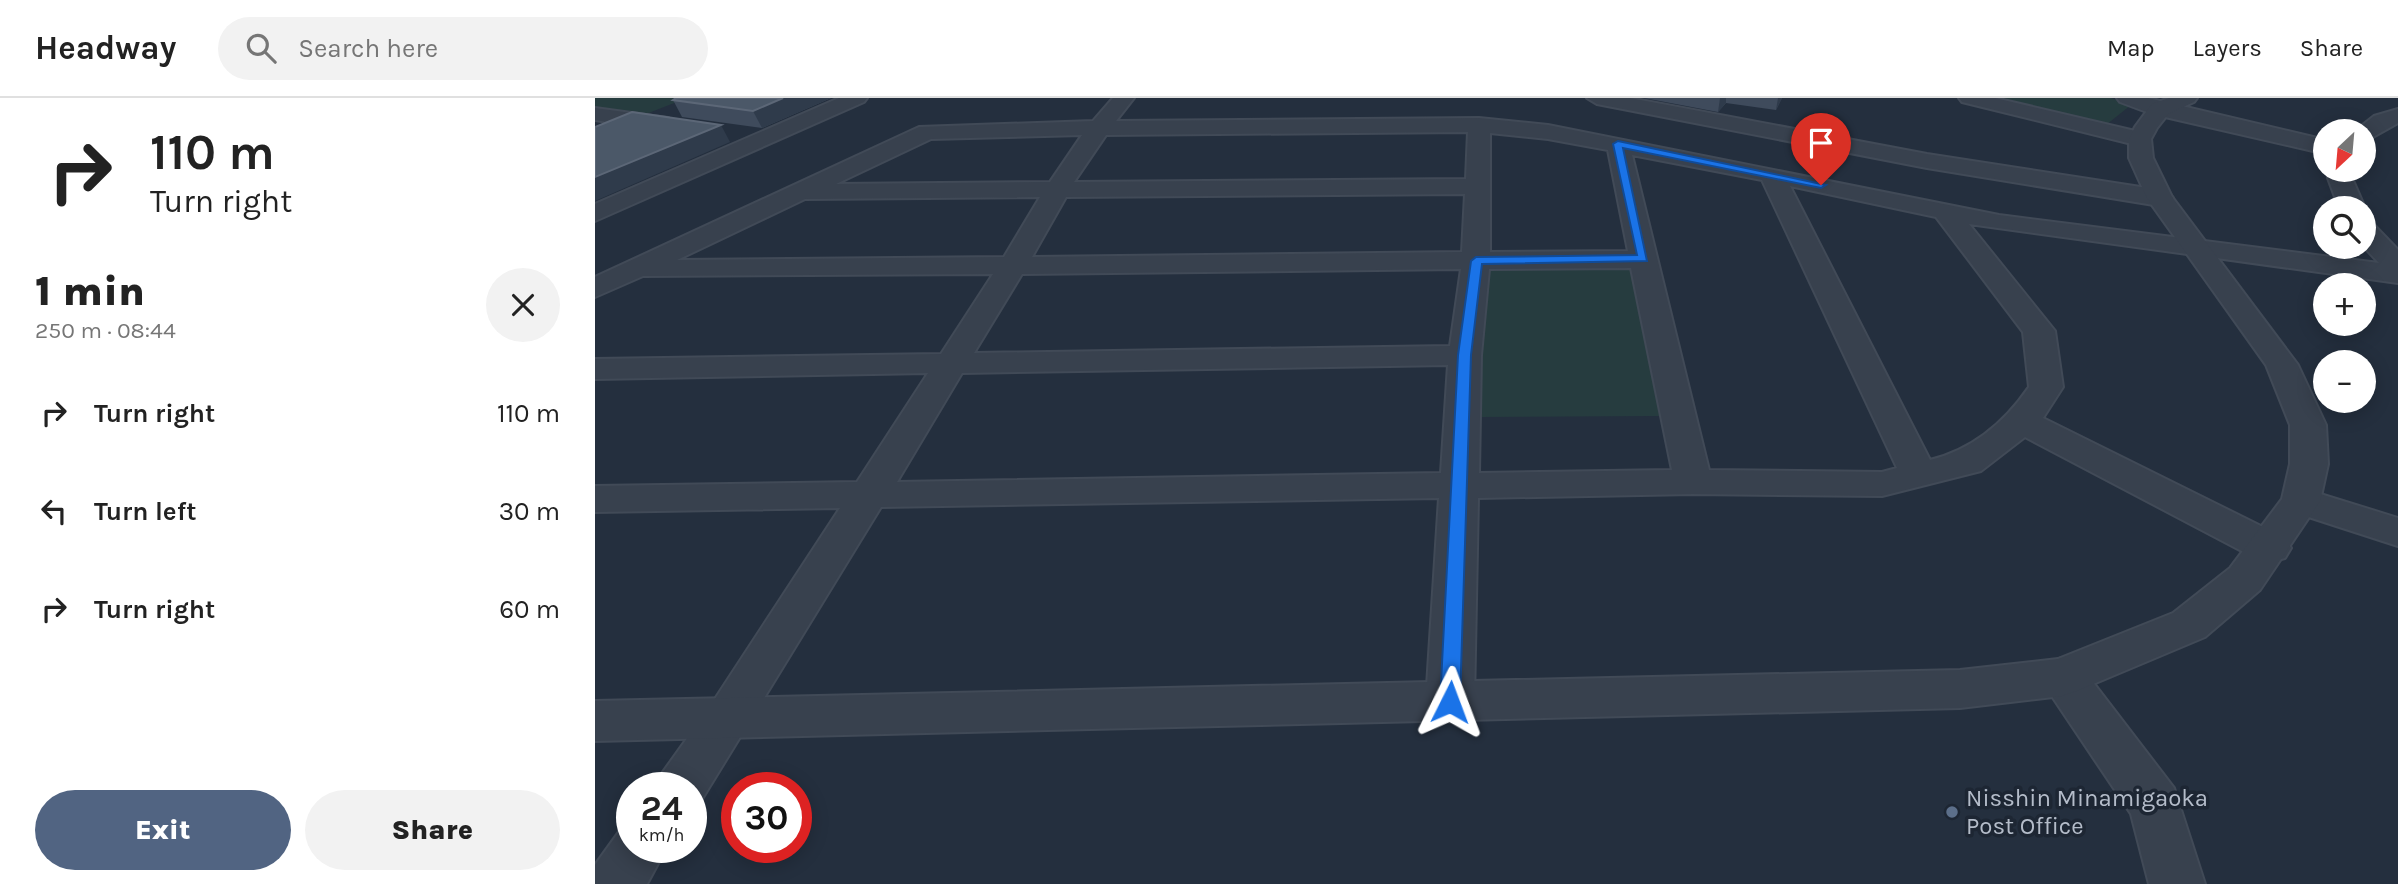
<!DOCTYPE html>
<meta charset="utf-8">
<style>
:root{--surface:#fff;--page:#f2f2f2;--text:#222;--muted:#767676;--line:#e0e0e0;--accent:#516482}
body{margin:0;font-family:Karla,sans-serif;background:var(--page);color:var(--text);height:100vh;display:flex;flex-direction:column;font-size:26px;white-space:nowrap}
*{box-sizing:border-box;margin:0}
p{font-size:23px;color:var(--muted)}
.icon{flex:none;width:38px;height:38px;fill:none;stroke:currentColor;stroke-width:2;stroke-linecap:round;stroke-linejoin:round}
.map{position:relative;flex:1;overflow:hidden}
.side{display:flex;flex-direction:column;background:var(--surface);width:595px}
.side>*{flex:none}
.banner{background:#fff;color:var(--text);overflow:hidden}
.needle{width:46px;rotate:206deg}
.tools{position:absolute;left:1718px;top:21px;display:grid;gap:14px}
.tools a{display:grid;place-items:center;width:63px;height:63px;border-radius:50%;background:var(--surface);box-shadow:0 4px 18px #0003;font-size:35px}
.speed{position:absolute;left:21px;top:674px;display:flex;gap:14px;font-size:35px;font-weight:700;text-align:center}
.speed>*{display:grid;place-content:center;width:91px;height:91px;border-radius:50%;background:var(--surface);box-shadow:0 4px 18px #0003;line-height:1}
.speed small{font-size:18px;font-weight:400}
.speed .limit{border:10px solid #d22;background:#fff;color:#111}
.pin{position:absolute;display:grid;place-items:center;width:60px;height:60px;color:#fff;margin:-72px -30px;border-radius:50% 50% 50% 0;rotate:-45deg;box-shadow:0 0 7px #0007}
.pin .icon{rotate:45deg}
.me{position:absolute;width:77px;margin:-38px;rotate:3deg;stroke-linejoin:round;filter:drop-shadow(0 0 5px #0008)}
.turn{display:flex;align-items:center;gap:24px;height:147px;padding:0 35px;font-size:32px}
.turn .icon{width:91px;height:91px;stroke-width:2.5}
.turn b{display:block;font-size:49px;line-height:60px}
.round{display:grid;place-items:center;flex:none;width:74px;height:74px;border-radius:37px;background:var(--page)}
.headline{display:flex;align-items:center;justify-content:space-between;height:119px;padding:0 35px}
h1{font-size:42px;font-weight:800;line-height:52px}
.cta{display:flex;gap:14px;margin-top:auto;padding:14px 35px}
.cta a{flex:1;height:80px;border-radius:42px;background:var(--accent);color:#fff;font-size:28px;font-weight:800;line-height:80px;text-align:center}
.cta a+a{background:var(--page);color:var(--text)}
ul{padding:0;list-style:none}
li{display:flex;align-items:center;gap:21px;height:98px;padding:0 35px}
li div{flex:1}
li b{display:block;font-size:26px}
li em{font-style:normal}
header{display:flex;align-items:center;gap:42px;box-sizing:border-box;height:98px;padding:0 35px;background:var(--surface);border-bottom:2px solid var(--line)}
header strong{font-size:33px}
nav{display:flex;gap:38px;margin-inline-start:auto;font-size:24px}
.search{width:490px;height:63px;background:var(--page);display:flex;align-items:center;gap:18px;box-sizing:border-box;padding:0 24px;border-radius:38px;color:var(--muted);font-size:26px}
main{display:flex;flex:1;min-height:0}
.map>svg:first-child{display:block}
.green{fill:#263c3f}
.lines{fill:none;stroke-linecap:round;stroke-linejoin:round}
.minor-casing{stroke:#414a57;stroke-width:4}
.tertiary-casing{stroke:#414a57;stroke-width:4}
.minor{fill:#38414e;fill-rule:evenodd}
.tertiary{fill:#38414e;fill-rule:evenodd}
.wall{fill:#3f4b5c}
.shaded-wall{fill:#2f3b4b}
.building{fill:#4b5868;stroke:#5c6777;stroke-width:2}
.route{fill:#1a73e8;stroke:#114b97;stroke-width:2}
.service-dot{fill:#5c6f8a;stroke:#1d2633;stroke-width:2.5}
.labels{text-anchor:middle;stroke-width:7;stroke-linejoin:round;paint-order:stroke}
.near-poi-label{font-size:24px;fill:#b4bcc9;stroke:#1d2633;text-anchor:start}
</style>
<header>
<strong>Headway</strong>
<div class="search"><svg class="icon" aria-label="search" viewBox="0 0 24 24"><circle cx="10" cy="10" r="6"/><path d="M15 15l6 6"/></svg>Search here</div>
<nav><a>Map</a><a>Layers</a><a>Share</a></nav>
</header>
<main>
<section class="side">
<div class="banner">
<div class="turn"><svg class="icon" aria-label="right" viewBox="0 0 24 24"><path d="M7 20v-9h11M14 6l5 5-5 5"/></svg><div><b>110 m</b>Turn right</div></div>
</div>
<div class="headline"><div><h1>1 min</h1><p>250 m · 08:44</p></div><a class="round"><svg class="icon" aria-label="close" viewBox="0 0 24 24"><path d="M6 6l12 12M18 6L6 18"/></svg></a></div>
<ul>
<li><svg class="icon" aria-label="right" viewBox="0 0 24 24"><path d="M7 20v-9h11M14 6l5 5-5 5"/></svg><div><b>Turn right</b></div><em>110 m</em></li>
<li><svg class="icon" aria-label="left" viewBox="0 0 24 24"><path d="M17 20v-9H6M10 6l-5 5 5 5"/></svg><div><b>Turn left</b></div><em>30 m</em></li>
<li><svg class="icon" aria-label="right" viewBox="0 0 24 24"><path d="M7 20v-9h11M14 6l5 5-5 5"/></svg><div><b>Turn right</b></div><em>60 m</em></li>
</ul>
<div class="cta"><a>Exit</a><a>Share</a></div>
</section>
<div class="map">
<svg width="1803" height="786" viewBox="0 0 1803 786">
<rect width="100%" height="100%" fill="#242f3e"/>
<g class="green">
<polygon points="0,0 92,0 51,16 0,10"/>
<polygon points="1408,0 1516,0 1536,7 1511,27"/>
<polygon points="1040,170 1066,318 885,319 890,171"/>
</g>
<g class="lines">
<defs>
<g id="minor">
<polygon points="244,0 272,0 269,4 0,123 0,106"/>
<path d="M 518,0 L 539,0 L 521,23 L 884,20 L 953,27 L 1404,117 L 1784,165 L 1769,149 L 1769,124 L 1778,126 L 1803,152 L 1803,185 L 1374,126 L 1460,233 L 1468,289 L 1448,320 L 1690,440 L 1696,450 L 1690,460 L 1675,464 L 1660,460 L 1430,339 L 1386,373 L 1287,398 L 1098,396 L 883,400 L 879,604 L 872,618 L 855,624 L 838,618 L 831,604 L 844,400 L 286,409 L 104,706 L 96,709 L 96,690 L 60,690 L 68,674 L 116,607 L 245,410 L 0,414 L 0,388 L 262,384 L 333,275 L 0,281 L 0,261 L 346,256 L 398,176 L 48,178 L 0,199 L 0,179 L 324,29 L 498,23 ZM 873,34 L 871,81 L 479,84 L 511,37 ZM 895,35 L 953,41 L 1013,52 L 1033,153 L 895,154 ZM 487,37 L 455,84 L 241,86 L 336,41 ZM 1037,57 L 1167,82 L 1302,370 L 1287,374 L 1114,372 ZM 1195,88 L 1341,119 L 1428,234 L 1434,289 C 1410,324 1377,352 1335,362 ZM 870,96 L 867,154 L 437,159 L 471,99 ZM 445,99 L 409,159 L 82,162 L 210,101 ZM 1036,170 L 1077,372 L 884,375 L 886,257 L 894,171 ZM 866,171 L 855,248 L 379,255 L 427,176 ZM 853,267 L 846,375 L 302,384 L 367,275 Z"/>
<polygon points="992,0 1035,0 1332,56 1565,92 1574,95 1578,100 1574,105 1565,108 1332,70 1002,6"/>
<polygon points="1364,0 1400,0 1553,36 1556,41 1545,48 1367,4"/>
<polygon points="1522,0 1553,0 1731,42 1731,56 1557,16 1525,4"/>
<polygon points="0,10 73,20 84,27 73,34 0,22"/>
<polygon points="1803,11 1803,25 1769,44 1769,33 1760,33 1779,18"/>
<polygon points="1735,72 1759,72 1757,80 1770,110 1769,111 1744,110 1733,80"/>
<polygon points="1706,390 1803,420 1803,448 1692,412 1687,403 1692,394"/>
<polygon points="1467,560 1484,566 1579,690 1610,786 1554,786 1536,716 1444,579 1450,566"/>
<polygon points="37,727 37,749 72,749 52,786 0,786 0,767 26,731"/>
</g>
<polygon id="tertiary" points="1574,0 1602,0 1599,4 1573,16 1562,30 1556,41 1558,60 1577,99 1703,267 1731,327 1733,366 1725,403 1665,492 1610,539 1484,592 1467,598 1365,610 0,643 0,603 1365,572 1463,561 1578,515 1635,470 1687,401 1695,366 1695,327 1671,267 1552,100 1534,60 1534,41 1540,29 1557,6"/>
</defs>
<use href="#minor" class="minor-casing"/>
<use href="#tertiary" class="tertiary-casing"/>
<use href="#minor" class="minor"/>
<use href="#tertiary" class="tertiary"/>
</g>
<g class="wall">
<polygon points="236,0 167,30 87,19 78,2"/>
<polygon points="1049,0 1187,0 1181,12 1131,5 1123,14"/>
</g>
<g class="shaded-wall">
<polygon points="188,0 236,0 167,30 158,13"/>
<polygon points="1125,0 1131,0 1131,5 1123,14"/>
<polygon points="1183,0 1187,0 1181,12"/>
<polygon points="126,27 135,44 0,103 0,79"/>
</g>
<g class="building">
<polygon points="81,0 188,0 158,13 78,2"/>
<polygon points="37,14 126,27 0,79 0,29"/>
</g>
<polygon class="route" points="1023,43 1231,87 1226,90 1028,50 1052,163 887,166 876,257 865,604 862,609 848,609 845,604 863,257 876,163 881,159 1042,157 1018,46"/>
<circle class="service-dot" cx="1357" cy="714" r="7"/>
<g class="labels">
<g class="near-poi-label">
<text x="1371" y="708">Nisshin Minamigaoka<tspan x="1371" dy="28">Post Office</tspan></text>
</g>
</g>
</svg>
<div class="tools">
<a><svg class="needle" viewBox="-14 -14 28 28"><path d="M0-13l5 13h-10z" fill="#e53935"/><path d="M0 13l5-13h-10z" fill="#767676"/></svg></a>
<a><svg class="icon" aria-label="search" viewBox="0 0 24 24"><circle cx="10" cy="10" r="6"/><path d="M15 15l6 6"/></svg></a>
<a>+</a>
<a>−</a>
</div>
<div class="speed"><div>24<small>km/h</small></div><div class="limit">30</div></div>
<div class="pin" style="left:1226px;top:87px;background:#d93025"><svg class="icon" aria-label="arrive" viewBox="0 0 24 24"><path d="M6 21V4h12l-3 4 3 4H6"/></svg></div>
<svg class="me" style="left:855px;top:604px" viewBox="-20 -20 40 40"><path d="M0-17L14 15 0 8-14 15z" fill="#1a73e8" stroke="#fff" stroke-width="4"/></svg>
</div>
</main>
